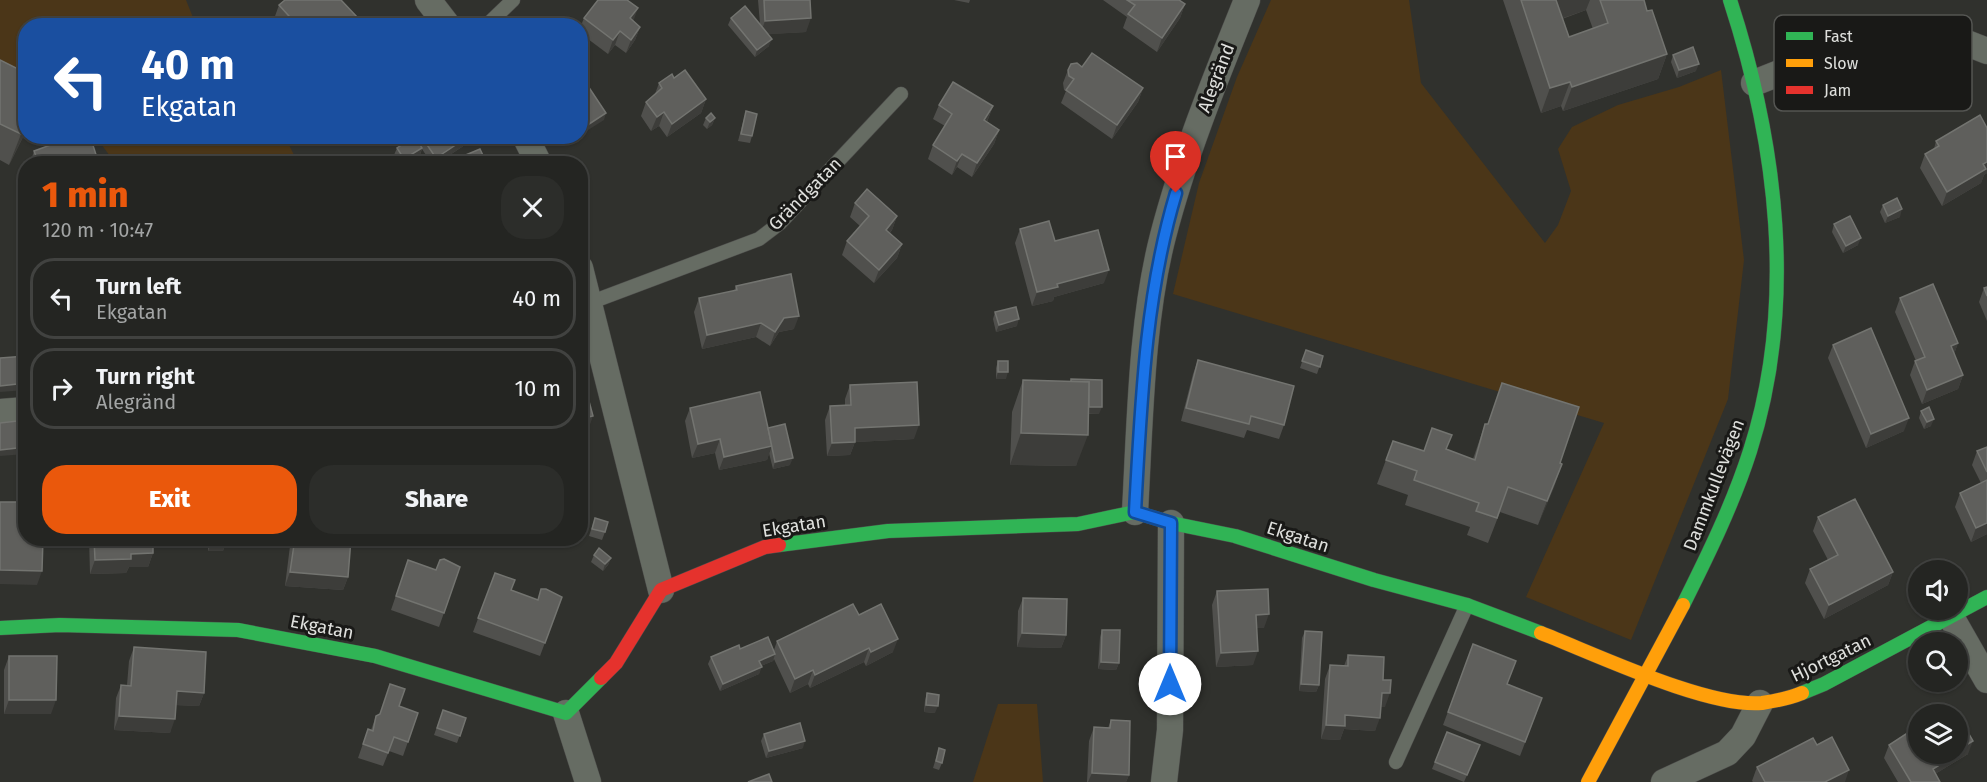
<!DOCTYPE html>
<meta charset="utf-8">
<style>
:root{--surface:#242522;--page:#2c2d2a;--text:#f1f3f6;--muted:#a3a5a5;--line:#414240;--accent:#ea580c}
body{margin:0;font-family:"Fira Sans",sans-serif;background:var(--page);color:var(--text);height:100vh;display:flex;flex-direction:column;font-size:22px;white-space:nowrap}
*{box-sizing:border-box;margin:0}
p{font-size:20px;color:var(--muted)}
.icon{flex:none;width:33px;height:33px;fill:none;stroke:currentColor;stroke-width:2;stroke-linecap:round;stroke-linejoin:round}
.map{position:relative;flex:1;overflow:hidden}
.drawer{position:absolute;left:18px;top:156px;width:570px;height:390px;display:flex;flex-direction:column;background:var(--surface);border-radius:24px;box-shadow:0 2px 4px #0004,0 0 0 2px var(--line)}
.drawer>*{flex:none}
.guide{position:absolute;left:18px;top:18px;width:570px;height:126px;border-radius:24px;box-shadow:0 2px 4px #0004,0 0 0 2px var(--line);background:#1a4fa0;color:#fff;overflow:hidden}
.controls{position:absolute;left:1908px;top:560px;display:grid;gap:12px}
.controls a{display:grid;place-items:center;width:60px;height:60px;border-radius:50%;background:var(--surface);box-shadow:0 2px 4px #0004,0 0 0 2px var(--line);font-size:30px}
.pin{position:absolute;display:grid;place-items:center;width:51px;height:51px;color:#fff;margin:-62px -26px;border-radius:50% 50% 50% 0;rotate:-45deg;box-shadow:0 0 6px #0007}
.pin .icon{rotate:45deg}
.me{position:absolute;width:66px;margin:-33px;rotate:0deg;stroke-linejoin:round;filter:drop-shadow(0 0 4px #0008)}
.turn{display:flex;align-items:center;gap:21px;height:126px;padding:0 24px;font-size:27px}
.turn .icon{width:78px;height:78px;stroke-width:2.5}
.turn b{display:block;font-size:42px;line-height:51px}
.round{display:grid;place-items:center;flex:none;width:63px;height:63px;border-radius:24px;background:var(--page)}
.overview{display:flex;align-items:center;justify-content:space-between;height:102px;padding:0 24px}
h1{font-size:36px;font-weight:800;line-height:45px;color:var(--accent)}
.cta{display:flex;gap:12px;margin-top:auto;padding:12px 24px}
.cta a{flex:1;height:69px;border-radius:24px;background:var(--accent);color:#fff;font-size:24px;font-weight:800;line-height:69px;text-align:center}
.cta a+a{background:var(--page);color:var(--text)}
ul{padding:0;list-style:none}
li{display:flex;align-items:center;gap:18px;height:81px;margin:0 12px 9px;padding:0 12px;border:3px solid var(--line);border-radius:24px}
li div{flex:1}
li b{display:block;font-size:22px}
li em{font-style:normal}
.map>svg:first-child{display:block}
.green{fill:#4b3618}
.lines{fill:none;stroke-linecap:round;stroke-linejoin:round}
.lane-casing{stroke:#4c4c4a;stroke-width:15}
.street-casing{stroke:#4c4c4a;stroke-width:27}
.fast-casing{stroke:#4c4c4a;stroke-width:15}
.slow-casing{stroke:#4c4c4a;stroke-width:15}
.jam-casing{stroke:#4c4c4a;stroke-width:15}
.lane{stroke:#666c63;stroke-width:14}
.street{stroke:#666c63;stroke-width:26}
.fast{stroke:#30b455;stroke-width:14}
.slow{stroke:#ff9f0a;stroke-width:14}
.jam{stroke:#e5322d;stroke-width:14}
.wall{fill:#50504d;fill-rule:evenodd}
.shaded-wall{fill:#3d3d3a}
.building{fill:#5f5f5c;stroke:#737470;stroke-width:1.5}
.route-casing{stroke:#114b97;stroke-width:15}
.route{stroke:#1a73e8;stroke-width:10}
.labels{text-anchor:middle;stroke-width:6;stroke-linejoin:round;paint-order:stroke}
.street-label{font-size:18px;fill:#dfe0dd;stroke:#191917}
.key{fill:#191917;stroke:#545552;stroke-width:1.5}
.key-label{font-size:16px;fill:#dfe0dd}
</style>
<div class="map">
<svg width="1987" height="782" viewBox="0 0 1987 782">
<rect width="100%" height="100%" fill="#30312d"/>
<g class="green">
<polygon points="0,0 186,0 196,25 26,26 25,80 0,65"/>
<polygon points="1271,0 1409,0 1421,83 1545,243 1558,225 1571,191 1558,149 1572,127 1618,105 1679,87 1721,70 1744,260 1728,399 1631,640 1526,597 1604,423 1173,294 1199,183 1237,77"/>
<polygon points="96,137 285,137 298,163 115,163"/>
<polygon points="998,704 1037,704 1043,782 973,782"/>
</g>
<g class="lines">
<defs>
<g id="lane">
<polyline points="486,26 513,0"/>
<polyline points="589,303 759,239 780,223 901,94"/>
<polyline points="1396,762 1467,605"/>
</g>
<g id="street">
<polyline points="428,0 448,26"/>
<polyline points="1754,83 1847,46 1936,31 1987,51"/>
<polyline points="525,136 539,164"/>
<polyline points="580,268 661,590"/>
<polyline points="0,412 26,410"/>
<path d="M 1135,512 C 1140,423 1141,321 1163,236 C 1184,155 1216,77 1247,0"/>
<polyline points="1951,617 1987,680"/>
<polyline points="566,713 588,782"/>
<polyline points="1164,782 1170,730 1171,523"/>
<polyline points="1664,782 1727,753 1743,736 1760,703"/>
</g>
<g id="fast">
<polyline points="779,545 888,531 1078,524 1135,512 1171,523 1235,536 1374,580 1467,605 1541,633"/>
<path d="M 1683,605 C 1708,555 1733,504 1750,451 C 1797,304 1777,144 1730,0"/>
<polyline points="0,628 60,625 238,630 375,656 566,713 601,678"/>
<polyline points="1802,693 1824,684 1987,597"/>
</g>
<g id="slow">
<path d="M 1541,633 C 1595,654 1708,708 1762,703 C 1775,701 1790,698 1802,693"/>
<polyline points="1588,782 1683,605"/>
</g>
<polyline id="jam" points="601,678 616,663 661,590 765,547 779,545"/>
</defs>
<use href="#lane" class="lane-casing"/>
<use href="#street" class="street-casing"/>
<use href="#fast" class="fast-casing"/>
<use href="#slow" class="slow-casing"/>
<use href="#jam" class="jam-casing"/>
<use href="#lane" class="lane"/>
<use href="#street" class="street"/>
<use href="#fast" class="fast"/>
<use href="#slow" class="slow"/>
<use href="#jam" class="jam"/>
</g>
<g class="wall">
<polygon points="758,0 810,0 806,32 768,34 769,46 755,57 728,25 731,18 760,24"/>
<polygon points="954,0 970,0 969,3"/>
<polygon points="1103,0 1179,0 1185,4 1180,18 1157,52 1123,28 1127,17"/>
<path d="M 1503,0 L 1644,0 L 1647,11 L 1667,54 L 1658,79 L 1563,111 L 1561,106 L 1541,113 ZM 1586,10 L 1593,29 L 1569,37 L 1562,19 Z"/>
<polygon points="279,5 356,26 280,26 274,19"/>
<polygon points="584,18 633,21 640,27 635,40 626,53 615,45 608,54 580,33 580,28"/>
<polygon points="1673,55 1696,71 1677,78 1671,62"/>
<polygon points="0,60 26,131 9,165 0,160"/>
<polygon points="1082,67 1143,88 1138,102 1112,139 1061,103 1066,91 1064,90 1063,83 1068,70"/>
<polygon points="674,78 706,99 701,113 667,137 659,126 651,131 641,116 646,102 655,94 659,83"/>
<polygon points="939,105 993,106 987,122 999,130 994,144 972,177 957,167 952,175 928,159 933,145 945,126 933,119"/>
<polygon points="746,111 752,136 750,143 738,141"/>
<polygon points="706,118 715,118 712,125 707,129 703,125"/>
<polygon points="1987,128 1987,173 1984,175 1981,183 1942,206 1920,168 1925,154 1934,149 1936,141"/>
<polygon points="414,136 472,136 471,141 436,164 432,164 422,149 420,155 407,164 400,164 394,155 397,148"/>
<polygon points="34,151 99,164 30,164"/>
<polygon points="26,175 26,189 23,182"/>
<polygon points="855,203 897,216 892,230 890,233 902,244 897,258 874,283 842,255 847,241 860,226 850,217"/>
<polygon points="1883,205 1900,217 1885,223 1880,212"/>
<polygon points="1834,224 1858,245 1843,253 1832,232"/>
<polygon points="1020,229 1055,241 1104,283 1054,297 1053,301 1032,306 1015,243"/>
<polygon points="736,286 794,329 779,332 770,346 756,337 702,349 694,312 699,298 734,291"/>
<polygon points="1987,287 1987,321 1979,302 1984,288"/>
<polygon points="1900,298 1958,343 1954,354 1963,375 1958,389 1922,404 1910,375 1915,361 1916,361 1895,312"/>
<polygon points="995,312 1017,326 996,332 993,319"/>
<polygon points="1833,345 1904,431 1866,448 1828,358"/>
<polygon points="1306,350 1323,356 1317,374 1300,368"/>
<polygon points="1198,360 1284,425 1279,439 1247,430 1244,438 1181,421 1193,374"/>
<polygon points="998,361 1006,379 996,379 996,368"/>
<polygon points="1071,379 1099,414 1088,414 1076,466 1010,465 1012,412 1023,380 1070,382"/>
<polygon points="850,385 914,439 855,442 850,455 827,456 825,420 830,406 845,405 845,399"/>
<polygon points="690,408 768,428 790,465 773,469 769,453 767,460 719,470 715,453 692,458 685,421"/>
<polygon points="1921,411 1931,426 1924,429 1919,418"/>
<polygon points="1485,424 1562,464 1538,525 1500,512 1488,543 1467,535 1470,527 1405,505 1408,495 1377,484 1393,441 1424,451 1432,428 1446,449 1473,459"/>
<polygon points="1987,447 1987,534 1971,542 1955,507 1960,493 1981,483 1972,465 1977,451"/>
<polygon points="1818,517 1893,572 1888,585 1824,619 1805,583 1810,569 1828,560 1813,531"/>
<polygon points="595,518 605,532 602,540 589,536"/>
<polygon points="89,538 153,538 153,553 148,567 129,567 126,573 90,574"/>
<polygon points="208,538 225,538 225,544 223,551 208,551"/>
<polygon points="291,538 347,538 348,577 343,590 285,586"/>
<polygon points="594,555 611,558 608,565 603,571 591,562"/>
<polygon points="408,560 436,570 460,567 439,627 391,610"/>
<polygon points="495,573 511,590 537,600 562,597 540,656 473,632"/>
<polygon points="1217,591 1264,628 1257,628 1253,665 1216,667 1212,605"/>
<polygon points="1023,598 1066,635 1061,648 1017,647 1018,611"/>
<polygon points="859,615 893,652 866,666 864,662 810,688 808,684 790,693 774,659 773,661 761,666 759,674 720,691 708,664 711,657 740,649 774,650 777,641"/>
<polygon points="1102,630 1119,663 1116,670 1098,669 1100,637"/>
<polygon points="1305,631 1319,685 1316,692 1299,691 1302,638"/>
<polygon points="1473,644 1507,684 1542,698 1520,756 1443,725"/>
<polygon points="134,647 204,693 199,706 176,705 170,733 114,730 116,698 121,685 127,685 129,661"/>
<polygon points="1348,655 1385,707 1381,707 1375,731 1344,729 1340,740 1321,739 1325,679 1330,665 1344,666"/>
<polygon points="9,656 51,714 4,714 4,670"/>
<polygon points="927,693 935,713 924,712 925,700"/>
<polygon points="399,706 418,713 403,756 389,751 383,766 358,758 368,729 371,730 376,716"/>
<polygon points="443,710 466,718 457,743 434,735"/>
<polygon points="1111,720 1129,775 1126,782 1087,782 1089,741 1094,727 1108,728"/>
<polygon points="1447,732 1477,752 1464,782 1432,769"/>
<polygon points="1917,732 1968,754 1935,774 1940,782 1898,782 1884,758 1889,745"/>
<polygon points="764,734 803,748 766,758 761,741"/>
<polygon points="1817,745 1845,782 1753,782 1752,781 1757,767"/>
<polygon points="939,748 942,763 939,770 933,768"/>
</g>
<g class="shaded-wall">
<polygon points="1555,0 1590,0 1586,10 1546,24"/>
<polygon points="1185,4 1180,18 1157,52 1162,38"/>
<polygon points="638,8 633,22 630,18"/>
<polygon points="358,18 356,26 351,26"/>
<polygon points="811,18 806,32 760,35 765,21"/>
<polygon points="640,27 635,40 626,53 631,40"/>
<polygon points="620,31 615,45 608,54 613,40"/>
<polygon points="772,39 769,46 755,57 757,50"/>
<polygon points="1667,54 1658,79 1563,111 1572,87"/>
<polygon points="1699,64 1696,71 1677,78 1679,70"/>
<polygon points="1570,82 1561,106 1541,113 1550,88"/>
<polygon points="1143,88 1138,102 1112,139 1117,125"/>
<polygon points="706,99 701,113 667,137 672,124"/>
<polygon points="993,106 988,119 979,134 984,120"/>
<polygon points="664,112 659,126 651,131 657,117"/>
<polygon points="606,113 604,120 580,135 580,130"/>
<polygon points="715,118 712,125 707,129 710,122"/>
<polygon points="26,123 26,131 9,165 21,134"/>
<polygon points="999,130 994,144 972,177 977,163"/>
<polygon points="469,136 472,136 471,141 436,164 434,164 436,158"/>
<polygon points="573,136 579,136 572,141"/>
<polygon points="422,148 420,155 407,164 403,164 404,159"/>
<polygon points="962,154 957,167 952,175 957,161"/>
<polygon points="1987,162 1987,173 1984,175 1981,183 1942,206 1947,192"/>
<polygon points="1902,209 1900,217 1885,223 1888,216"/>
<polygon points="897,216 892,230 881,243 886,230"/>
<polygon points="1861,238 1858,245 1843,253 1846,246"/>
<polygon points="902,244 897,258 874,283 879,270"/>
<polygon points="1109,270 1104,283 1054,297 1053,301 1032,306 1037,292 1057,284"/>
<polygon points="799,316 794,329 779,332 770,346 775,332 784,318"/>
<polygon points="1019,319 1017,326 996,332 999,325"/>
<polygon points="761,323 756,337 702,349 707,335"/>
<polygon points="1958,343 1953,357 1951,346"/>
<polygon points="998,372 1008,372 1006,379 996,379"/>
<polygon points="1963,375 1958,389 1922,404 1927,390"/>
<polygon points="26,383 26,390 0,392 0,386"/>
<polygon points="1071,406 1102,407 1099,414 1068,413"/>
<polygon points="593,416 588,430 580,432 580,419"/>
<polygon points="1909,418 1904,431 1866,448 1871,434"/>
<polygon points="1934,419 1931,426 1924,429 1927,422"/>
<polygon points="919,425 914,439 855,442 850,455 827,456 832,443 855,428"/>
<polygon points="1021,433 1088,435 1076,466 1010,465"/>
<polygon points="720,439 715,453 692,458 698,444"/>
<polygon points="772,446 767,460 719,470 724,457"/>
<polygon points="26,447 26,454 0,456 0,450"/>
<polygon points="793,458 790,465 773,469 775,462"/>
<polygon points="1562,464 1554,488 1538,525 1547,501"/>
<polygon points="1987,523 1987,534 1971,542 1976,528"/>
<polygon points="211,544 225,544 223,551 208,551"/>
<polygon points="153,553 148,567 129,567 126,573 90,574 95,560 131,554"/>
<polygon points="611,558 608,565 603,571 605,564"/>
<polygon points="0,570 42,571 37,585 0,584"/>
<polygon points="290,572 348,577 343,590 285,586"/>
<polygon points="1893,572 1888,585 1824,619 1829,605"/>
<polygon points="1269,614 1264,628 1251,628 1256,615"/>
<polygon points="1022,633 1066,635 1061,648 1017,647"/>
<polygon points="898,639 893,652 866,666 871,652"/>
<polygon points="869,648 864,662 810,688 815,675"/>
<polygon points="1258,651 1253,665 1216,667 1221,653"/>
<polygon points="775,654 773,661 756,668 759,661"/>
<polygon points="1101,662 1119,663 1116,670 1098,669"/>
<polygon points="762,667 759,674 720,691 723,684"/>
<polygon points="813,670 808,684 790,693 795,679"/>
<polygon points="1301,684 1319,685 1316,692 1299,691"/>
<polygon points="177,691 204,693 199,706 172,705"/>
<polygon points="1382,693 1390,693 1385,707 1377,707"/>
<polygon points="9,700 56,700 51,714 4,714"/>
<polygon points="926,705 938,706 935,713 924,712"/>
<polygon points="1345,715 1380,718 1375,731 1344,729 1340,740 1321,739 1326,725"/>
<polygon points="119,716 175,719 170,733 114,730"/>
<polygon points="805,741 803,748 766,758 769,751"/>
<polygon points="1973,741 1968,754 1935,774 1933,769 1936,763 1952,753 1958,753 1958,750"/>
<polygon points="1849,770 1845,782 1825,782"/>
<polygon points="1092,773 1129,775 1126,782 1088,782"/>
</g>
<g class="building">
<polygon points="285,0 341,0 358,18 351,26 298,26 279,5"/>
<polygon points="598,0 627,0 638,8 630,18 640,27 631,40 620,31 613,40 584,18"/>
<polygon points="764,0 810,0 811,18 765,21"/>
<polygon points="1127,0 1179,0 1185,4 1162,38 1128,14 1135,5"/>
<polygon points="1521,0 1556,0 1569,37 1608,23 1600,0 1644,0 1647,11 1652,10 1667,54 1572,87 1570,82 1550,88"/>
<polygon points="745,6 772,39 757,50 731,18"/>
<polygon points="1693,47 1699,64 1679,70 1673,55"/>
<polygon points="1092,53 1143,88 1117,125 1066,90 1074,79 1069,76 1068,70 1071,64 1077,63 1082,67"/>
<polygon points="0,60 26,73 26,123 21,134 0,124"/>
<polygon points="685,70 706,99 672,124 664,112 657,117 646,102 662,88 659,83 672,74 674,78"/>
<polygon points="953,82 993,106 984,120 999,130 977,163 962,154 957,161 933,145 952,114 939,105"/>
<polygon points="586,83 606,113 580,130 580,87"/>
<polygon points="746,111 757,114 752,136 741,134"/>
<polygon points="711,113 715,118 710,122 706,118"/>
<polygon points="1980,115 1987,128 1987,162 1983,164 1986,169 1947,192 1925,154 1939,146 1936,141"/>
<polygon points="75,136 90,136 99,164 39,164 34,151"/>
<polygon points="415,136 422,148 404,159 397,148"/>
<polygon points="421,136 469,136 436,158"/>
<polygon points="480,149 487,164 450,164 449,162"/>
<polygon points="867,189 897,216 886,230 902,244 879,270 847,241 869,216 855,203"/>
<polygon points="1897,198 1902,209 1888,216 1883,205"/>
<polygon points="1850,216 1861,238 1846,246 1834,224"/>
<polygon points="1049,221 1055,241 1098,230 1109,270 1057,284 1058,287 1037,292 1020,229"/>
<polygon points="791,274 799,316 784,318 775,332 761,323 707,335 699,298 737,290 736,286"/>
<polygon points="1933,284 1958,343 1951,346 1963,375 1927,390 1915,361 1925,357 1900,298"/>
<polygon points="1987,287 1987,296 1984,288"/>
<polygon points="1016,307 1019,319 999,325 995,312"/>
<polygon points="1871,328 1909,418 1871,434 1833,345"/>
<polygon points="1306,350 1323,356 1320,367 1302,361"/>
<polygon points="26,356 26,383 0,386 0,358"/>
<polygon points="1198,360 1294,386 1284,425 1251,416 1249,424 1186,408"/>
<rect x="998" y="361" width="10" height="11"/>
<polygon points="580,368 593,416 580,419"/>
<polygon points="1071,379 1102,380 1102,407 1089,407 1089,382 1071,382"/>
<polygon points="1023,380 1089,382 1088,435 1021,433"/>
<polygon points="917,382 919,425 855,428 855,442 832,443 830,406 851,405 850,385"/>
<polygon points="1502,383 1579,407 1560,463 1562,464 1547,501 1508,487 1497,518 1476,511 1479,503 1414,480 1417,471 1386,460 1393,441 1424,451 1432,428 1452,435 1446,449 1475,460 1485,424 1488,424"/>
<polygon points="760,392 772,446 724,457 720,439 698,444 690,408"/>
<polygon points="1929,407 1934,419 1927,422 1921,411"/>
<polygon points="26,420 26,447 0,450 0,423"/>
<polygon points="785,424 793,458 775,462 768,428"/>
<polygon points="1987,447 1987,472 1977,451"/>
<polygon points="1987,480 1987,523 1976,528 1960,493"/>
<polygon points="1855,499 1893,572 1829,605 1810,569 1838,555 1818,517"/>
<polygon points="0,502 26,502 26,538 43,538 42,571 0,570"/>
<polygon points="595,518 608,522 605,532 592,529"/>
<polygon points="94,538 153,538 153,553 131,554 131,559 95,560"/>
<rect x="211" y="538" width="14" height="6"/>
<polygon points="295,538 351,539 348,577 290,572"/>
<polygon points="599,548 611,558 605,564 594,555"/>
<polygon points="444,559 460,567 444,613 396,596 408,560 436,570 440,560"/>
<polygon points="495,573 515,580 511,590 538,600 541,589 546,589 562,597 545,643 478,618"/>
<polygon points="1268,589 1269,614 1256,615 1258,651 1221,653 1217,591"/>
<polygon points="1023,598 1067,599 1066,635 1022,633"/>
<polygon points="853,604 859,615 881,604 898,639 871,652 869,648 815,675 813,670 795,679 777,641"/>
<polygon points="1102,630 1120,630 1119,663 1101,662"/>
<polygon points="1305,631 1322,632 1319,685 1301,684"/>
<polygon points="768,637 775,654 759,661 762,667 723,684 711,657 739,645 740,649"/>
<polygon points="1473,644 1516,661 1507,684 1542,698 1525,742 1448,712"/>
<polygon points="134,647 206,652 204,693 177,691 175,719 119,716 121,685 131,686"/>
<polygon points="1348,655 1384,657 1383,680 1391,680 1390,693 1382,693 1380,718 1345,715 1345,726 1326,725 1330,665 1348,666"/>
<polygon points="9,656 57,656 56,700 9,700"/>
<polygon points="390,684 405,689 399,706 418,713 408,742 394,737 388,753 363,744 368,729 373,731 376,716 380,714"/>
<polygon points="927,693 939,695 938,706 926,705"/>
<polygon points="1954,709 1957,714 1946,714"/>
<polygon points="443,710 466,718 460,736 437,728"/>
<polygon points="1958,715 1973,741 1958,750"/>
<polygon points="1111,720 1130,721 1129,775 1092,773 1094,727 1110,728"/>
<polygon points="800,723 805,741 769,751 764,734"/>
<polygon points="1915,728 1917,732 1918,731 1918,753 1952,753 1936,763 1938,766 1933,769 1940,782 1911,782 1889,745"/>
<polygon points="1447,732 1480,745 1467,775 1435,762"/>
<polygon points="1832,737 1849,770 1825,782 1765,782 1757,767 1813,738 1817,745"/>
<polygon points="939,748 945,750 942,763 936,761"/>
<polygon points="769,774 772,782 748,782"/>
</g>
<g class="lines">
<defs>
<path id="route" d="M 1170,684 L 1171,523 L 1135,512 C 1141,404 1145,296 1176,193"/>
</defs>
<use href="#route" class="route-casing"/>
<use href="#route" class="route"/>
</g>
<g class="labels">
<g class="street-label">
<text transform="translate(1216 78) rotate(-69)" y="6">Alegränd</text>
<text transform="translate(805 194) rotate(-45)" y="6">Grändgatan</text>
<text transform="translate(1714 485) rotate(-69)" y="6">Dammkullevägen</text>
<text transform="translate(794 526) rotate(-9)" y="6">Ekgatan</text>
<text transform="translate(1298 537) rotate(18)" y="6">Ekgatan</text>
<text transform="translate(322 627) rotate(11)" y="6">Ekgatan</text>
<text transform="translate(1831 658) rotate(-26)" y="6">Hjortgatan</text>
</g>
</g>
<rect x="1774" y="15" width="198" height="96" rx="9" class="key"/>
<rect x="1786" y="32" width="27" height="8" fill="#30b455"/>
<rect x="1786" y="59" width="27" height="8" fill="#ff9f0a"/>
<rect x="1786" y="86" width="27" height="8" fill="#e5322d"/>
<g class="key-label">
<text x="1824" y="42">Fast</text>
<text x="1824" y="69">Slow</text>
<text x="1824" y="96">Jam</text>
</g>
</svg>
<div class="controls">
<a><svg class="icon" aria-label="sound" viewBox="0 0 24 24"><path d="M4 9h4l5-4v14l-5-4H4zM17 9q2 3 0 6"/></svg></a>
<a><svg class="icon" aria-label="search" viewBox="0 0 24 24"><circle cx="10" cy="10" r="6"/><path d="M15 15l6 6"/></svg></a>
<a><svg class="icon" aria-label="layers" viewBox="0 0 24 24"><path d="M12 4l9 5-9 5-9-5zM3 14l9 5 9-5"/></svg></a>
</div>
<div class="pin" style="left:1176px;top:193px;background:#d93025"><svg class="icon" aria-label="arrive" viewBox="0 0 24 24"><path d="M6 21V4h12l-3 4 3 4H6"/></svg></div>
<svg class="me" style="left:1170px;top:684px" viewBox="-20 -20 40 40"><circle r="19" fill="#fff"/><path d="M0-13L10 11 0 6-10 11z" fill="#1a73e8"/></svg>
<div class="guide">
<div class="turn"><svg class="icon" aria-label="left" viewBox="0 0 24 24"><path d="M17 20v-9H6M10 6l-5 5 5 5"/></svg><div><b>40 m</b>Ekgatan</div></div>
</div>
<section class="drawer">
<div class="overview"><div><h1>1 min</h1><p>120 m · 10:47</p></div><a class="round"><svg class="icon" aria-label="close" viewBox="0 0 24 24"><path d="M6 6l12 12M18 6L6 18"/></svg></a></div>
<ul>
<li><svg class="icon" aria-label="left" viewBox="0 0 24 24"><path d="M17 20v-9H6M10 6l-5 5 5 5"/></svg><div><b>Turn left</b><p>Ekgatan</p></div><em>40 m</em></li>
<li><svg class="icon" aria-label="right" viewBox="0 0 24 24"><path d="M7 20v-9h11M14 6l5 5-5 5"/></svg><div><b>Turn right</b><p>Alegränd</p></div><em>10 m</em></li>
</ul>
<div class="cta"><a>Exit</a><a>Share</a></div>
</section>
</div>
